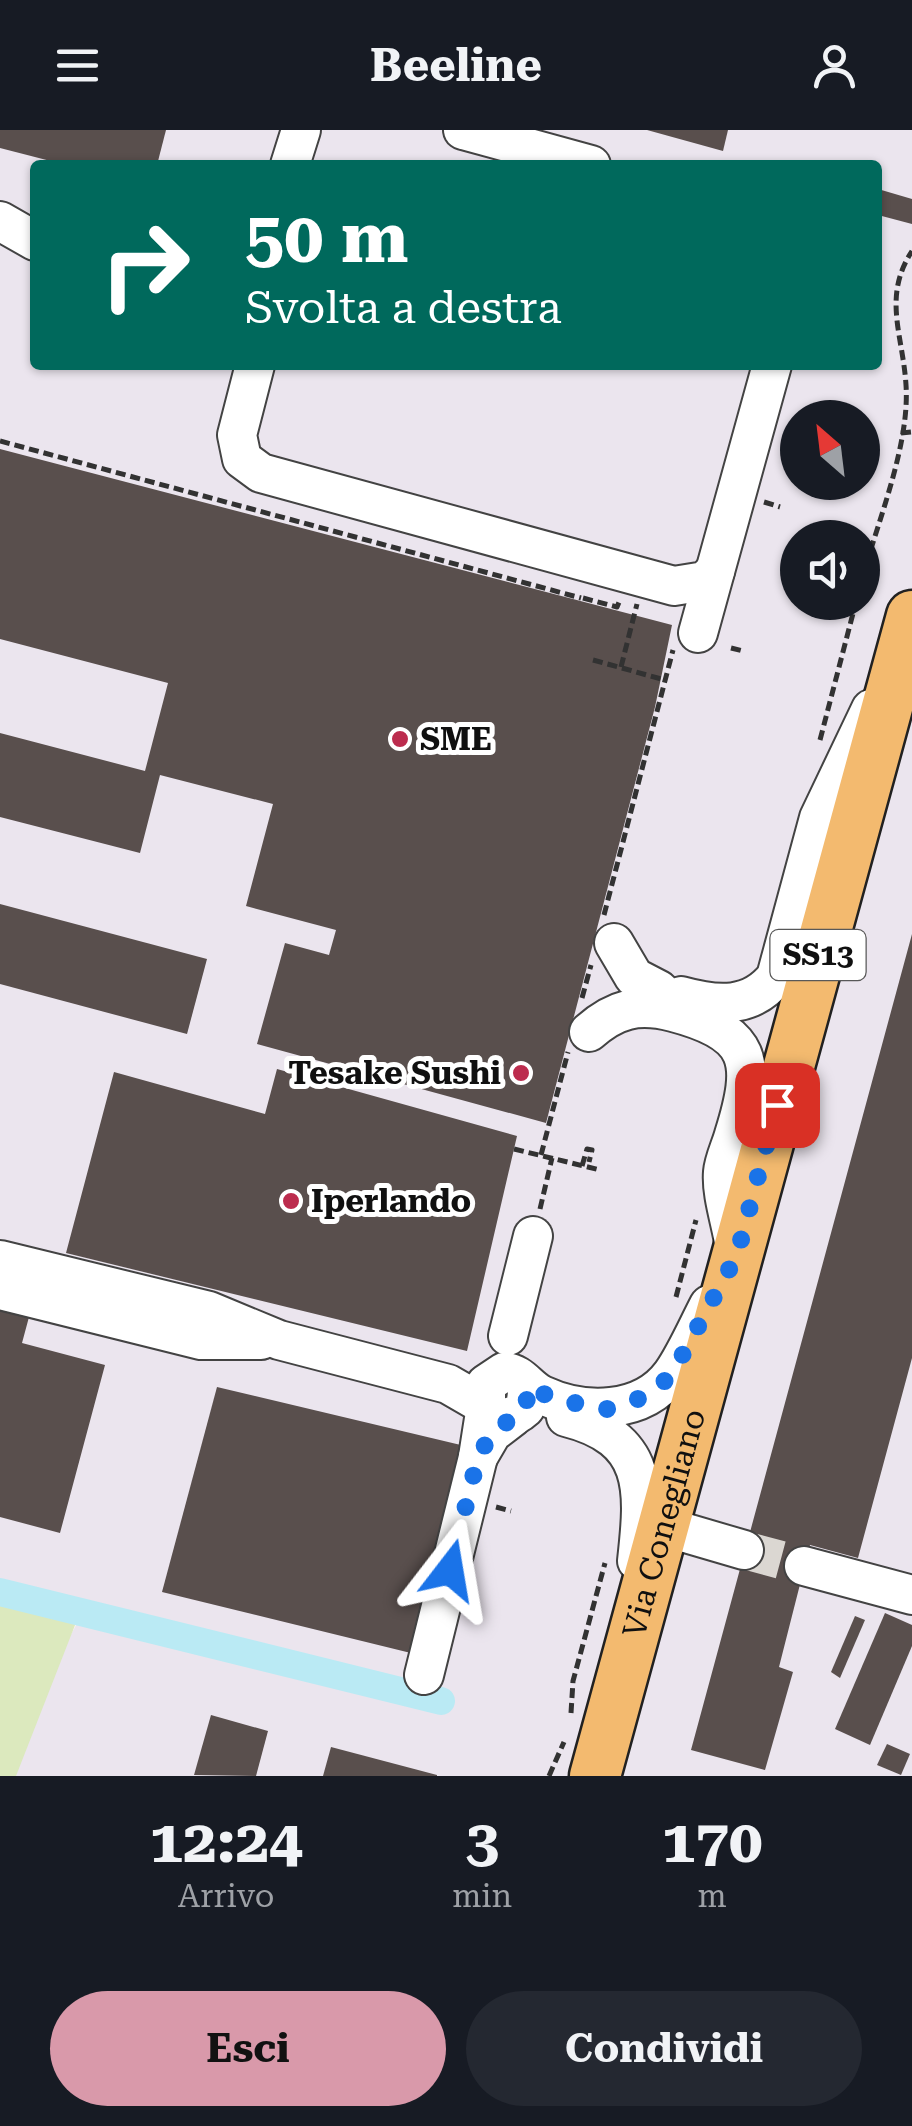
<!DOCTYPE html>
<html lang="it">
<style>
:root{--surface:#171b24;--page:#242831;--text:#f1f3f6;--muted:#9ea1a6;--accent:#d999aa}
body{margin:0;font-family:"Roboto Serif",serif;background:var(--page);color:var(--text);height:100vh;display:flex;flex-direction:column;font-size:38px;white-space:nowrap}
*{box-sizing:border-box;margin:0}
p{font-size:32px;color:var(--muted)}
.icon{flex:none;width:55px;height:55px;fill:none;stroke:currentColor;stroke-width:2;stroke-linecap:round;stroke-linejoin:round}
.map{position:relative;height:1646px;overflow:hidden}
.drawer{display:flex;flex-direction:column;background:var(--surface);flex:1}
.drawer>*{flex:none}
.top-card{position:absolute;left:30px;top:30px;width:852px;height:210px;border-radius:10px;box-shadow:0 2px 8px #0004;background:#00695c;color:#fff;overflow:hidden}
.needle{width:65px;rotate:332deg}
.tools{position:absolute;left:780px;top:270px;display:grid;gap:20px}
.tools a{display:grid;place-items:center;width:100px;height:100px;border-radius:50%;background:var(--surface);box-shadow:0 2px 8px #0004;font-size:50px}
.pin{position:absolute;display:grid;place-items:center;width:85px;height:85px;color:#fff;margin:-42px;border-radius:20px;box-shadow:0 5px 15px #0006}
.me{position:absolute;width:110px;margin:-55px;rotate:14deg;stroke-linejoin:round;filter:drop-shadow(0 0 8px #0008)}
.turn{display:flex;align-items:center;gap:35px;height:210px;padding:0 50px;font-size:45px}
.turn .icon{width:130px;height:130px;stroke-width:2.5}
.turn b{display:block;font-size:70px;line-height:85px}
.eta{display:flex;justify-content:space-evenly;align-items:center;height:170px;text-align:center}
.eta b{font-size:60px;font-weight:700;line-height:70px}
.cta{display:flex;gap:20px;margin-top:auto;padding:20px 50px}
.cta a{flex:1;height:115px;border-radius:60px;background:var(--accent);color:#111;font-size:40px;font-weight:700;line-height:115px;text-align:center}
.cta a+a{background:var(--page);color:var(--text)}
header{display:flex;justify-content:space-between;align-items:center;height:130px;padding:0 50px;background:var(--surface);font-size:45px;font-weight:700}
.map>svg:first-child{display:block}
.industrial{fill:#ebe5ee;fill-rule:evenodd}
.green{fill:#dce9be}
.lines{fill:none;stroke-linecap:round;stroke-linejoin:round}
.canal{stroke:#baeaf4;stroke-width:28}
.building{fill:#594f4d}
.minor-tunnel{stroke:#dbd7d2;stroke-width:38;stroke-dasharray:38 19;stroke-linecap:butt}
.minor-casing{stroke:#434343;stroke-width:42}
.major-casing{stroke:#212121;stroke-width:55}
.path{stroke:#323232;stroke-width:5;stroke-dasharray:10 5;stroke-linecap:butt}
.minor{stroke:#fff;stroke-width:38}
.major{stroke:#f3ba6f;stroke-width:50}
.route{stroke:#1a73e8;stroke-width:18;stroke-dasharray:0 32.4}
.poi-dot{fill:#bc2c4e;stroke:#fff;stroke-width:4}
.labels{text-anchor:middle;stroke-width:10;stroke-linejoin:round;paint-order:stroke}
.shield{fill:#fff;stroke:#585858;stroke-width:2.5}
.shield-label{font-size:30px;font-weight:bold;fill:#101010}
.poi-label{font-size:32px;font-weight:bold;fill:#101010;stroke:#fff;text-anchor:start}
.street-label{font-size:32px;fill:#101010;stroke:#fff}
</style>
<header><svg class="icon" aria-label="menu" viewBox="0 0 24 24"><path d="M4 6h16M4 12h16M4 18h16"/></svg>Beeline<svg class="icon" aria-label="person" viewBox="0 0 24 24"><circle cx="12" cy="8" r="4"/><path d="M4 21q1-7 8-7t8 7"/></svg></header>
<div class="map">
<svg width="912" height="1646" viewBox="0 0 912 1646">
<rect width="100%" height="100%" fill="#fffaf4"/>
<path class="industrial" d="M 0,0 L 912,0 L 912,1646 L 0,1646 L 0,1637 L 83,1482 L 0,1459 ZM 35,35 L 878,35 L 878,235 L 35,235 ZM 798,288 L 862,288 L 862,352 L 798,352 ZM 798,408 L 862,408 L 862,472 L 798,472 Z"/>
<polygon class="green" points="0,1465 79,1485 16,1646 0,1646"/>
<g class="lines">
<polyline class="canal" points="0,1462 441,1571"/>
</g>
<g class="building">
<polygon points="0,0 166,0 157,35 66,35 0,18"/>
<polygon points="647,0 728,0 723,21"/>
<polygon points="878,59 912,69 912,94 878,85"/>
<polygon points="0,319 672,495 655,577 546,993 257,914 285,813 329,825 336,800 246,776 273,674 160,645 140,723 0,687 0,603 145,641 168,553 0,509"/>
<polygon points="0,774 207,829 187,904 0,854"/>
<polygon points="912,804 912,1228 858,1428 810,1415 779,1537 793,1542 765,1640 691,1620"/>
<polygon points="277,939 517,1006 467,1221 66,1123 114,942 265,984"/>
<polygon points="0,1180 29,1187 22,1213 105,1235 60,1403 0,1387"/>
<polygon points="217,1257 465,1316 419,1525 162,1462"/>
<polygon points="885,1483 912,1495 912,1516 870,1615 835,1599"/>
<polygon points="855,1486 865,1490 840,1548 831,1542"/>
<polygon points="211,1585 268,1601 256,1646 194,1645"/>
<polygon points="887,1614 910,1624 901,1645 877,1635"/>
<polygon points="331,1617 437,1645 437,1646 323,1646"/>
</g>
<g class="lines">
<polyline class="minor-tunnel" points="744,1420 804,1436"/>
<defs>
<g id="minor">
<polyline points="463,0 591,35"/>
<polyline points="290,35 301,0"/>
<polyline points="0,91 35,111"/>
<polyline points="255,235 237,305 242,329 261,343 674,456 705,451 715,441"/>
<polyline points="698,503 772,235"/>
<polyline points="614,813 634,847 659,860"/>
<path d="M 681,866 C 717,876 751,879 776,847 L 819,688 L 871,579"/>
<path d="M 589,902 C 615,879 638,873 673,882 C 753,903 757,931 734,1005 C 731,1016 724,1030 723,1042 C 721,1065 732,1095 735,1118"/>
<polyline points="0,1130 209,1181 279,1210 448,1254 486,1276 478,1327 492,1303 513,1287"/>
<polyline points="0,1160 201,1210 261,1210"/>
<polyline points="508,1206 533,1106"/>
<path d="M 528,1256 L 525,1278 C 512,1290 497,1291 486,1276 L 486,1254 L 504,1242 C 522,1243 527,1258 542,1265 C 583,1284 642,1285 672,1244 C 686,1224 697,1198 709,1175"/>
<path d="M 566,1287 C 649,1308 645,1359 637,1431"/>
<polyline points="662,1396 744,1420"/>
<polyline points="804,1436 912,1465"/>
<polyline points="424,1545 478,1327"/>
</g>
<g id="major">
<path id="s1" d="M 595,1646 L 912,486"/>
</g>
</defs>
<use href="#minor" class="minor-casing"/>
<use href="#major" class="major-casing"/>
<g class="path">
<polyline points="901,303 912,302"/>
<polyline points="0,311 581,468"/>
<polyline points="764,372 780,377"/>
<path d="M 862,449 C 878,391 910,314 906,255 C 903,205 882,167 912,121"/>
<polyline points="583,468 617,477 620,470"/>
<polyline points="731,518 743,521"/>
<polyline points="593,530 665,550"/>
<polyline points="621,537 637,474"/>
<polyline points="820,610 856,472"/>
<polyline points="604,785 673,520"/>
<polyline points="582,868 591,835"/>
<polyline points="514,1019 600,1040"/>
<polyline points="541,1025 568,922"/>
<polyline points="582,1036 587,1019 592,1020 589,1032"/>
<polyline points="540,1079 552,1028"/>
<polyline points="676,1167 696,1090"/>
<polyline points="496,1377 511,1381"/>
<polyline points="571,1583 573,1551 605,1433"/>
<polyline points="549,1646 564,1612"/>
</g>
<use href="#minor" class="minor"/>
<use href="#major" class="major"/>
</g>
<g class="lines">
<polyline class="route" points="450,1440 478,1327 492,1303 526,1278 528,1256 554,1269 607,1279 644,1267 671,1246 737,1125 777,975"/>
</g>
<g class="poi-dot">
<circle cx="400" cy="609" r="10"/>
<circle cx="521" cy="943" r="10"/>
<circle cx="291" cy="1071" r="10"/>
</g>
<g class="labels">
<rect class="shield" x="770.5" y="800" width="95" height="50" rx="8"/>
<g class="shield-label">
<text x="818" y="835">SS13</text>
</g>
<g class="poi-label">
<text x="420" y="620">SME</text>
<text x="501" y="954" text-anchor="end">Tesake Sushi</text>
<text x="311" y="1082">Iperlando</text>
</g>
<g class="street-label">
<text dy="11" stroke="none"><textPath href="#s1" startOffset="262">Via Conegliano</textPath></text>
</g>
</g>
</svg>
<div class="tools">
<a><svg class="needle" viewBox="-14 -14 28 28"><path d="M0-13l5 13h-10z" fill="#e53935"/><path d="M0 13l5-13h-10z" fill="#9ea1a6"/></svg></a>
<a><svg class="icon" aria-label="sound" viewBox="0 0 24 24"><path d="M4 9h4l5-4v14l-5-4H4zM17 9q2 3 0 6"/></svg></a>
</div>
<div class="pin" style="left:777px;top:975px;background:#d93025"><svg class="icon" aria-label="arrive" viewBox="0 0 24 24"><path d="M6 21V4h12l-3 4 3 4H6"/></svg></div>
<svg class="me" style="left:450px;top:1440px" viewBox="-20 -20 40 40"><path d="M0-17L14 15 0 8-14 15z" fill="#1a73e8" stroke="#fff" stroke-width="4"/></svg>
<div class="top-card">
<div class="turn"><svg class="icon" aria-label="right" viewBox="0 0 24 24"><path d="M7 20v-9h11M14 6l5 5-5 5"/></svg><div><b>50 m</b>Svolta a destra</div></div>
</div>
</div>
<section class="drawer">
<div class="eta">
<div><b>12:24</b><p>Arrivo</p></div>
<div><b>3</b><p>min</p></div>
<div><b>170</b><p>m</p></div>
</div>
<div class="cta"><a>Esci</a><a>Condividi</a></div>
</section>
